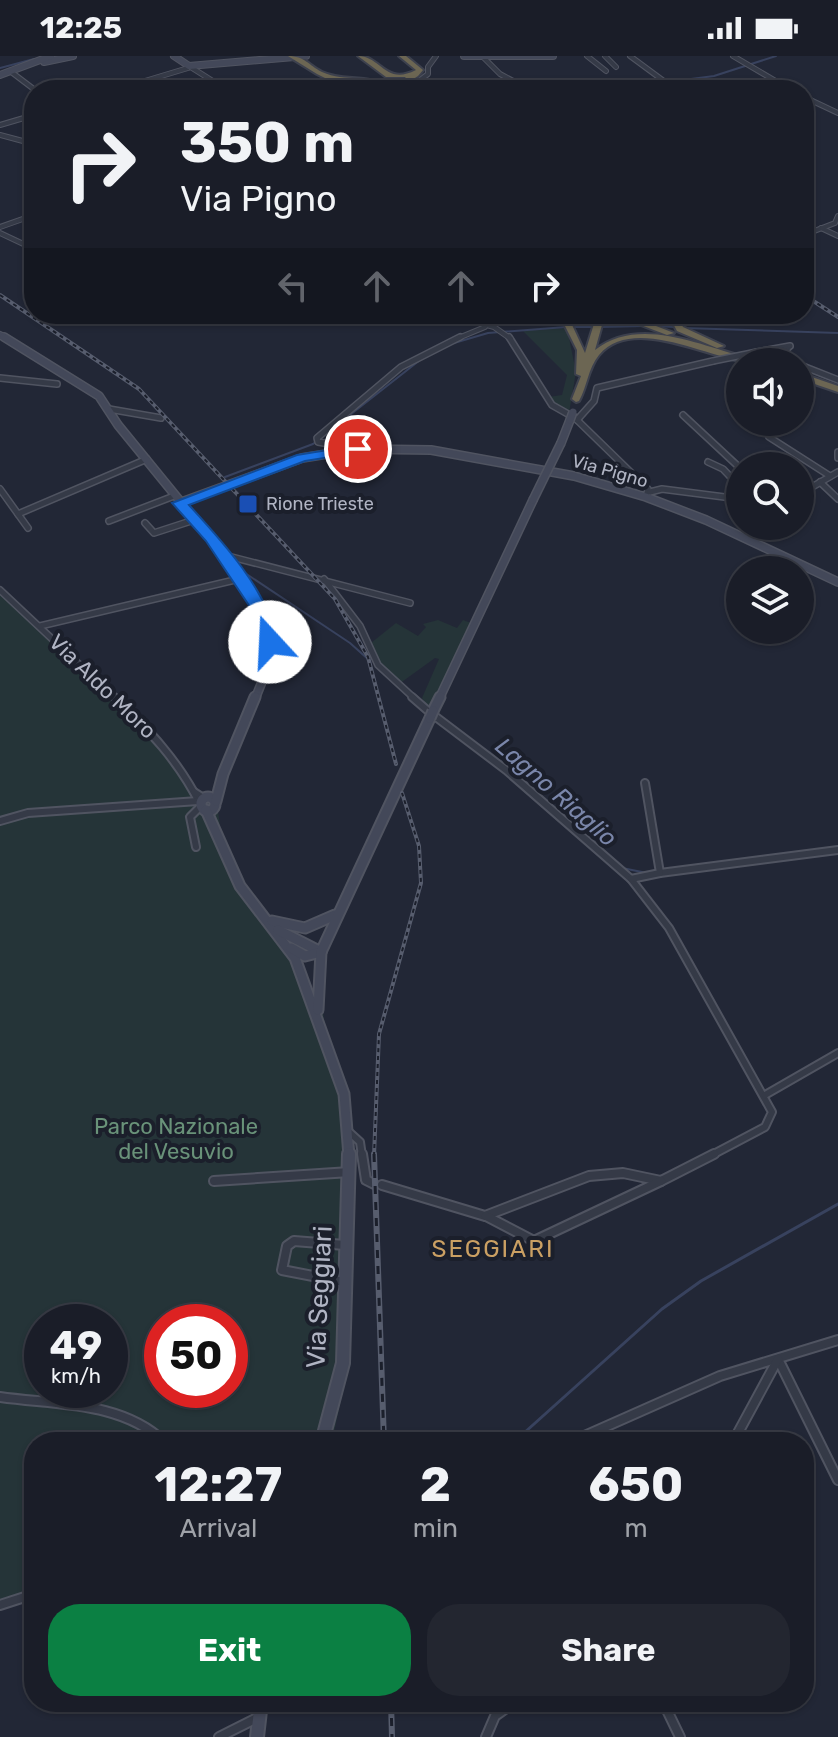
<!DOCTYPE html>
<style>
:root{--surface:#1a1d28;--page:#232630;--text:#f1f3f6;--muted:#9fa2a8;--line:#383b45;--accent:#0b8043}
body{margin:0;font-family:Rubik,sans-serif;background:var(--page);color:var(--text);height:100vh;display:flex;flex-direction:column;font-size:30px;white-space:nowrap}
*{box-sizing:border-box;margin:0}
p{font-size:26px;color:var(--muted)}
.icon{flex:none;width:44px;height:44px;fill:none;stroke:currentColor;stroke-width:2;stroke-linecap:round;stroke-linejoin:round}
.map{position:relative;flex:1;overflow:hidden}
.details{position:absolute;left:24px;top:1376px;width:790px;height:280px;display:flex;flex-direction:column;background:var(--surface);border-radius:32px;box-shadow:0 2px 6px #0004,0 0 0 2px var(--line)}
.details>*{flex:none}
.hud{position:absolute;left:24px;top:24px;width:790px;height:244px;border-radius:32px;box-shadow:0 2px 6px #0004,0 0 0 2px var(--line);background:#1a1d28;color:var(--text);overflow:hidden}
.fabs{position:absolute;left:726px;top:292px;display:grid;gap:16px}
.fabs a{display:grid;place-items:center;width:88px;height:88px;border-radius:50%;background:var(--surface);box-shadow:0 2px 6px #0004,0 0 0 2px var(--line);font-size:40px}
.speed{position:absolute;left:24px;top:1248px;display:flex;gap:16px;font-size:40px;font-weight:700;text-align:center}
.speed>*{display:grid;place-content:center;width:104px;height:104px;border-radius:50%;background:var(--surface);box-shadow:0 2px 6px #0004,0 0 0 2px var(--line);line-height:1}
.speed small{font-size:20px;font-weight:400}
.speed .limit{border:12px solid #d22;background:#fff;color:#111}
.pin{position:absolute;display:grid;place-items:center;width:68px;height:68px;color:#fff;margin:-34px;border:4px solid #fff;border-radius:50%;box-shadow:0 2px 8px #0007}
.me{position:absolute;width:88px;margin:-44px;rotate:340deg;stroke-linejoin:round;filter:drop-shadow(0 0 6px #0008)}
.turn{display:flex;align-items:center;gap:28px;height:168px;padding:0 24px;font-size:36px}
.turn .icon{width:104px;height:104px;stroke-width:2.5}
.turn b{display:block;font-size:56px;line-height:68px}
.lanes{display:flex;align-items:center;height:76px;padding:0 24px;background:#0003;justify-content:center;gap:40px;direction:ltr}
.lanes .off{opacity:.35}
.eta{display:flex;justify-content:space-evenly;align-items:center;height:136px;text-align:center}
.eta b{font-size:48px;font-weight:700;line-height:56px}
.button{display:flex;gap:16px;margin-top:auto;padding:16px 24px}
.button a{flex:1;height:92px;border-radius:32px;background:var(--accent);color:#fff;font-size:32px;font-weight:700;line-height:92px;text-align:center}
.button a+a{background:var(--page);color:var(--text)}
.status{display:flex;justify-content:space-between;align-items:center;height:56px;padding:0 40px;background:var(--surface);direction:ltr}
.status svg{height:22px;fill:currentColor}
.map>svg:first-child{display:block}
.green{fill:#253438;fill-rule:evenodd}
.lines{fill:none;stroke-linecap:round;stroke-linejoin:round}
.stream-far1{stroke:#38425e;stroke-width:2}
.stream{stroke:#38425e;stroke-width:3}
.street-far3-casing{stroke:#505461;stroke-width:6}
.street-far2-casing{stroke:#505461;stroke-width:8}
.street-far1-casing{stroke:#505461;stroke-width:10}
.street-casing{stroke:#505461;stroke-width:12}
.secondary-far3-casing{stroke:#505461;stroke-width:8}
.secondary-far2-casing{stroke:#505461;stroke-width:10}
.secondary-far1-casing{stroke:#505461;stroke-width:13}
.secondary-casing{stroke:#505461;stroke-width:16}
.highway-casing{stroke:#3d414e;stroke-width:4}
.street-far3{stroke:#353a47;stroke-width:4}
.street-far2{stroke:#353a47;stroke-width:5}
.street-far1{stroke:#353a47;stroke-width:6}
.street{stroke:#353a47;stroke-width:8}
.secondary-far3{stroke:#434859;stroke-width:6}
.secondary-far2{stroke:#434859;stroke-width:7}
.secondary-far1{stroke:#434859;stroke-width:9}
.secondary{stroke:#434859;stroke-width:12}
.highway{fill:#6c6653;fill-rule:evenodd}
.rail-far1-casing{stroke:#575d6e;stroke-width:4}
.rail-casing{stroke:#575d6e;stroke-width:6}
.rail-far1{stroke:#1b1f2b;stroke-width:2;stroke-dasharray:4;stroke-linecap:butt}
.rail{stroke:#1b1f2b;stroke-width:3;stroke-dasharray:8;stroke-linecap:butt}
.street-bridge-casing{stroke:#505461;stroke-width:8;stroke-linecap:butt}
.secondary-bridge-far1-casing{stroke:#505461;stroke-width:10;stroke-linecap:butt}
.secondary-bridge-casing{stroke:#505461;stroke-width:13;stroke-linecap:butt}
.street-bridge{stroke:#353a47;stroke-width:5}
.secondary-bridge-far1{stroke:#434859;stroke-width:7}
.secondary-bridge{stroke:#434859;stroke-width:9}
.route{fill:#1a73e8;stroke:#114b97;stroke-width:2}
.transit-dot{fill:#1a4fb4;stroke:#1b1f2b;stroke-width:3}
.labels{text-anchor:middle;stroke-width:8;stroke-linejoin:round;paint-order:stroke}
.far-street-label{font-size:18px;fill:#b0b4c3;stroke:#1b1f2b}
.far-poi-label{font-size:18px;fill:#b0b4c3;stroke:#1b1f2b;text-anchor:start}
.street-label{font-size:22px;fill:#b0b4c3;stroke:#1b1f2b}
.park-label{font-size:22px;fill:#699279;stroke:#1b1f2b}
.water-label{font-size:24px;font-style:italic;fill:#7a86aa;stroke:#1b1f2b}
.neighbourhood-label{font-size:24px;letter-spacing:2px;fill:#cba063;stroke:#1b1f2b}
.near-street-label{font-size:26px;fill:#b0b4c3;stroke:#1b1f2b}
</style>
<div class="status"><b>12:25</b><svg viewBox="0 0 49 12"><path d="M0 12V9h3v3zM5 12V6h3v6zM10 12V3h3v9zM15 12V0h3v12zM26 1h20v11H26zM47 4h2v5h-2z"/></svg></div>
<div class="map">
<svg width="838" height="1681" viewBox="0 0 838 1681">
<rect width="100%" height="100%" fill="#222736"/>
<g class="green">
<polygon points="567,272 576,316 569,357 556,351 549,341 562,339 567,319 522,274"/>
<path d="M 0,533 L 162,684 L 201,739 L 217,748 L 222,784 L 231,804 L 322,949 L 326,977 L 343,1018 L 353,1070 L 355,1156 L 349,1191 L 348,1311 L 333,1381 L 327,1386 L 34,1386 L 34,1539 L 0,1551 ZM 42,1266 L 110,1266 L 110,1334 L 42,1334 ZM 162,1266 L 230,1266 L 230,1334 L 162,1334 Z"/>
<polygon points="438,564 457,572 463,564 471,567 429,653 422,642 439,603 435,602 399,628 380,609 371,587 396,567 418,580 426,571 423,568"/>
</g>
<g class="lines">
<g class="stream-far1">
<polyline points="0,12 34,3"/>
<polyline points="668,26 714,20 776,0"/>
<polyline points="624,34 662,27"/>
<polyline points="656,270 674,271"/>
<polyline points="572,271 594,271"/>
<polyline points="600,271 646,270"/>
<polyline points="684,272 838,277"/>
<polyline points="454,287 488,277 566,271"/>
<polyline points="225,421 313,388 420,304"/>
<polyline points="236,511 350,587 369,604"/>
<polyline points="784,798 838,791"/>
<polyline points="622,812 647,817"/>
</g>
<g class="stream">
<polyline points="514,1386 662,1253 701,1225 838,1148"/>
<polyline points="267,1650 273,1646"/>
</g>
<defs>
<g id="street-far3">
<polyline points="587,0 606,15"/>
<polyline points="605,0 616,11"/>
<polyline points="630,0 676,34"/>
<polyline points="733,0 791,34"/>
<polyline points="483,1 500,18 530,34"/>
<polyline points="189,10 227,34"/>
<polyline points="10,15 35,34"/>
<polyline points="115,34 188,12"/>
<polyline points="413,34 411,31 428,18 428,11 436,0"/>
<polyline points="804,41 838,57"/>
<polyline points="0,69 34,59"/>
<polyline points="0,79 34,88"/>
<polyline points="0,171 34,159"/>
<polyline points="821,172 838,180"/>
<polyline points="0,177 34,193"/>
<polyline points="804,179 835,167 838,160"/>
<polyline points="447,258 494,271 511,283"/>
<polyline points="456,283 485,271"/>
</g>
<g id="street-far2">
<polyline points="509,281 552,349 575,362 648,433 646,441"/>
<polyline points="788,292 778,299 790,306"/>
<polyline points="757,296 790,290"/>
<polyline points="800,309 838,324"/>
<polyline points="0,322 57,328"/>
<polyline points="109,353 161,362"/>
<polyline points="683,359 740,412"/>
<polyline points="577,364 594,345 597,332 713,305"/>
<polyline points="769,381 830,420"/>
<polyline points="358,393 318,386 317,382 401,311 460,281"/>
<polyline points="838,396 838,402"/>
<polyline points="708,406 723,413 740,431"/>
<polyline points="820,426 838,443"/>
<polyline points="0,433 28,472"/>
<polyline points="650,436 662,433 740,443"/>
<polyline points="800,438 838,416"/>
<polyline points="18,458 147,403"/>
<polyline points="109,465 174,440"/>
<polyline points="145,467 154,477 194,464"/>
<polyline points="224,499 410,547"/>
<polyline points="324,523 360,570 378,609 415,643"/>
<polyline points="0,534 116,643"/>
<polyline points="40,570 239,523"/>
</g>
<g id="street-far1">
<path d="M 114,641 C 149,674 178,704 200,748"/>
<polyline points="412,641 427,654"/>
<polyline points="436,661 506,714 631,823 669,872 772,1056 765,1071 710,1100"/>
<polyline points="194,736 205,743"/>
<polyline points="0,765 28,757 198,745"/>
<polyline points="196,791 190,761 201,750"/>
<polyline points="660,817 838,794"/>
<polyline points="631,823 660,817 645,727"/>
<polyline points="765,1039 838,997"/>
<polyline points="349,1076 360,1086 362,1100"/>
</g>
<g id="street">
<polyline points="362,1098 366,1124 374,1128"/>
<polyline points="214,1125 350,1116"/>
<polyline points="382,1129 485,1160 589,1120 623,1117 661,1125 714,1098"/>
<polyline points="486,1160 534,1185 661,1125"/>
<polyline points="344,1226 282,1214 287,1190 294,1185 345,1189"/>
<polyline points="778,1303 838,1424"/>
<path d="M 0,1341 C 55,1349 122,1345 164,1386"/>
<polyline points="571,1386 720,1320 838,1284"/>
<polyline points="733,1386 778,1303"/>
<polyline points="0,1549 34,1538"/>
<polyline points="663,1646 680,1681"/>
<polyline points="219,1681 259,1661"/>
<polyline points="486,1681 495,1660 515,1646"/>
</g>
<g id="secondary-far3">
<polyline points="174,0 189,10 306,0"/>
<polyline points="464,0 553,0"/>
<polyline points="44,6 73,0"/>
<polyline points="0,19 51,0"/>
<polyline points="0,279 7,283"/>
</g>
<g id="secondary-far2">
<polyline points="4,281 99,340 118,369 224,499 262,557 268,574 270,606 255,643"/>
<polyline points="561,387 570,364"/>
<polyline points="179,447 302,402 358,393 431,394 574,420 646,441 706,464 838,526"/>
<polyline points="439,643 533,444"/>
</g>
<g id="secondary-far1">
<polyline points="433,655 440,641"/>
<circle cx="208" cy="748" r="7"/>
<polyline points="216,745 223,718 255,641"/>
<polyline points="206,754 240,830 295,902 344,1038 349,1100"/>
<polyline points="272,865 305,872 335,859"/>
<polyline points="278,874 321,896"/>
<polyline points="291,892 305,900 321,896"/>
<polyline points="318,954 321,896 430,662"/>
</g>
<g id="secondary">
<polyline points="322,1386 343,1307 349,1098"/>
<polyline points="257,1681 261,1646"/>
</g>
<g id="highway">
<path d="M 288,0 C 305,0 308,9 322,16 C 346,27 369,16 391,34 L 383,34 L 363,26 L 325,22 L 317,18 Z"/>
<path d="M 358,0 C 381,0 385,30 416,14 L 399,0 L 406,0 L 423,14 L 418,20 L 404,29 L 403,34 L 397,34 L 399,27 L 406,21 L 386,21 Z"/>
<path d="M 559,258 L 567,258 L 585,297 L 597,258 L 605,258 L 595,294 C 637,261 695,287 741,300 L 745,297 L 770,306 C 760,306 750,307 740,305 C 701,298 631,261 599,299 C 588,312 587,331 579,345 L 576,346 L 572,343 L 581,320 L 576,318 L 577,294 Z"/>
<path d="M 612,258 C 629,258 645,258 663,258 L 659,260 L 638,263 L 674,277 L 667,279 Z"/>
<polygon points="668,258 676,258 683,271 724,290 717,292 677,275"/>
<polygon points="800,317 838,330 838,336 800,323"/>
</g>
</defs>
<use href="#street-far3" class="street-far3-casing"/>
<use href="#street-far2" class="street-far2-casing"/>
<use href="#street-far1" class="street-far1-casing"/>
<use href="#street" class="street-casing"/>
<use href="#secondary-far3" class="secondary-far3-casing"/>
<use href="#secondary-far2" class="secondary-far2-casing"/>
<use href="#secondary-far1" class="secondary-far1-casing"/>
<use href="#secondary" class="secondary-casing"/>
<use href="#highway" class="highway-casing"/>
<use href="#street-far3" class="street-far3"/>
<use href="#street-far2" class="street-far2"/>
<use href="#street-far1" class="street-far1"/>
<use href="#street" class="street"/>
<use href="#secondary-far3" class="secondary-far3"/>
<use href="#secondary-far2" class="secondary-far2"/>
<use href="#secondary-far1" class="secondary-far1"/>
<use href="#secondary" class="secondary"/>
<use href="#highway" class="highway"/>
<defs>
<g id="rail-far1">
<polyline points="0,239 139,333 335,543 368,601 396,708"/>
<polyline points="804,239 838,261"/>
<polyline points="374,1100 379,978 421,827 419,790 402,737"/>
</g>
<g id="rail">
<polyline points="374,1098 384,1386"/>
<polyline points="391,1646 392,1681"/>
</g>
</defs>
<use href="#rail-far1" class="rail-far1-casing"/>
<use href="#rail" class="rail-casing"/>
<use href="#rail-far1" class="rail-far1"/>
<use href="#rail" class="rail"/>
<defs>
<polyline id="street-bridge" points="713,305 757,296"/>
<g id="secondary-bridge-far1">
<polyline points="570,364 573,356"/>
<polyline points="533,444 561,387"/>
</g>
<polyline id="secondary-bridge" points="430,662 433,655"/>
</defs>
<use href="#street-bridge" class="street-bridge-casing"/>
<use href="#secondary-bridge-far1" class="secondary-bridge-far1-casing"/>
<use href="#secondary-bridge" class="secondary-bridge-casing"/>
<use href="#street-bridge" class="street-bridge"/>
<use href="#secondary-bridge-far1" class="secondary-bridge-far1"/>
<use href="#secondary-bridge" class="secondary-bridge"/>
</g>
<path class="route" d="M 358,389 L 363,390 L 363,396 L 305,405 L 189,449 C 223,486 268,535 278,586 L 276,590 L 264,590 L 250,551 L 206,485 L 172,447 L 297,399 Z"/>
<rect class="transit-dot" x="238" y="438" width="20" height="20" rx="4"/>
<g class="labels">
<g class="far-street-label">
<text transform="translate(610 415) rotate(16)" y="6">Via Pigno</text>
</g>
<g class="far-poi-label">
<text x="266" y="454">Rione Trieste</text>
</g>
<g class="street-label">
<text transform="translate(103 630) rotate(44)" y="8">Via Aldo Moro</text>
</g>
<g class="park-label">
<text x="176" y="1078">Parco Nazionale<tspan x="176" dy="25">del Vesuvio</tspan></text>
</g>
<g class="water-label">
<text transform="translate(556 736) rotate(41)" y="8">Lagno Riaglio</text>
</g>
<g class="neighbourhood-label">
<text x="493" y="1201">SEGGIARI</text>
</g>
<g class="near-street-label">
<text transform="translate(319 1241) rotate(-87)" y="9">Via Seggiari</text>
</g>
</g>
</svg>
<div class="fabs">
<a><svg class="icon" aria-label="sound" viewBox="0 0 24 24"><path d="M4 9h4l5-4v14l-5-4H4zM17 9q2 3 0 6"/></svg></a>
<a><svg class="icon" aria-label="search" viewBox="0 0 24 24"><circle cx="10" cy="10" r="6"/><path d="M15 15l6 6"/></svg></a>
<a><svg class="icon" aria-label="layers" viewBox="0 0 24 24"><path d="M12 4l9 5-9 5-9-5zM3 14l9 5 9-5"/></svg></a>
</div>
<div class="speed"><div>49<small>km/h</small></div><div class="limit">50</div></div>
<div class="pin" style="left:358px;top:393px;background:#d93025"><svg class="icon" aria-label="arrive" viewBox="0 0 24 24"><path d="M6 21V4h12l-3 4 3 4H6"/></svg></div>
<svg class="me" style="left:270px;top:586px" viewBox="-20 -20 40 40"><circle r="19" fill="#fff"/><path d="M0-13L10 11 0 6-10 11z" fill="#1a73e8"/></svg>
<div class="hud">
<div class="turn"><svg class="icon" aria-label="right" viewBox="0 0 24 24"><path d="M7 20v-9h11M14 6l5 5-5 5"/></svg><div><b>350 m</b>Via Pigno</div></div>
<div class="lanes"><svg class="icon off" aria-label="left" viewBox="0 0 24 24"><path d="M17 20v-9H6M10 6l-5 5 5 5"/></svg><svg class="icon off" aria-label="ahead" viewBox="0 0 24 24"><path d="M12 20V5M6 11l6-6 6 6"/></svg><svg class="icon off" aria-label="ahead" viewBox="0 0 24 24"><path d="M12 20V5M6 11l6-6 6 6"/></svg><svg class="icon" aria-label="right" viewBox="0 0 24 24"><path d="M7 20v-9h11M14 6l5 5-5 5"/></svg></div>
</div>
<section class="details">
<div class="eta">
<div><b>12:27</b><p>Arrival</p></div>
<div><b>2</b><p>min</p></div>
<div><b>650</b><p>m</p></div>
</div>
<div class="button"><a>Exit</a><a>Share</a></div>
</section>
</div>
